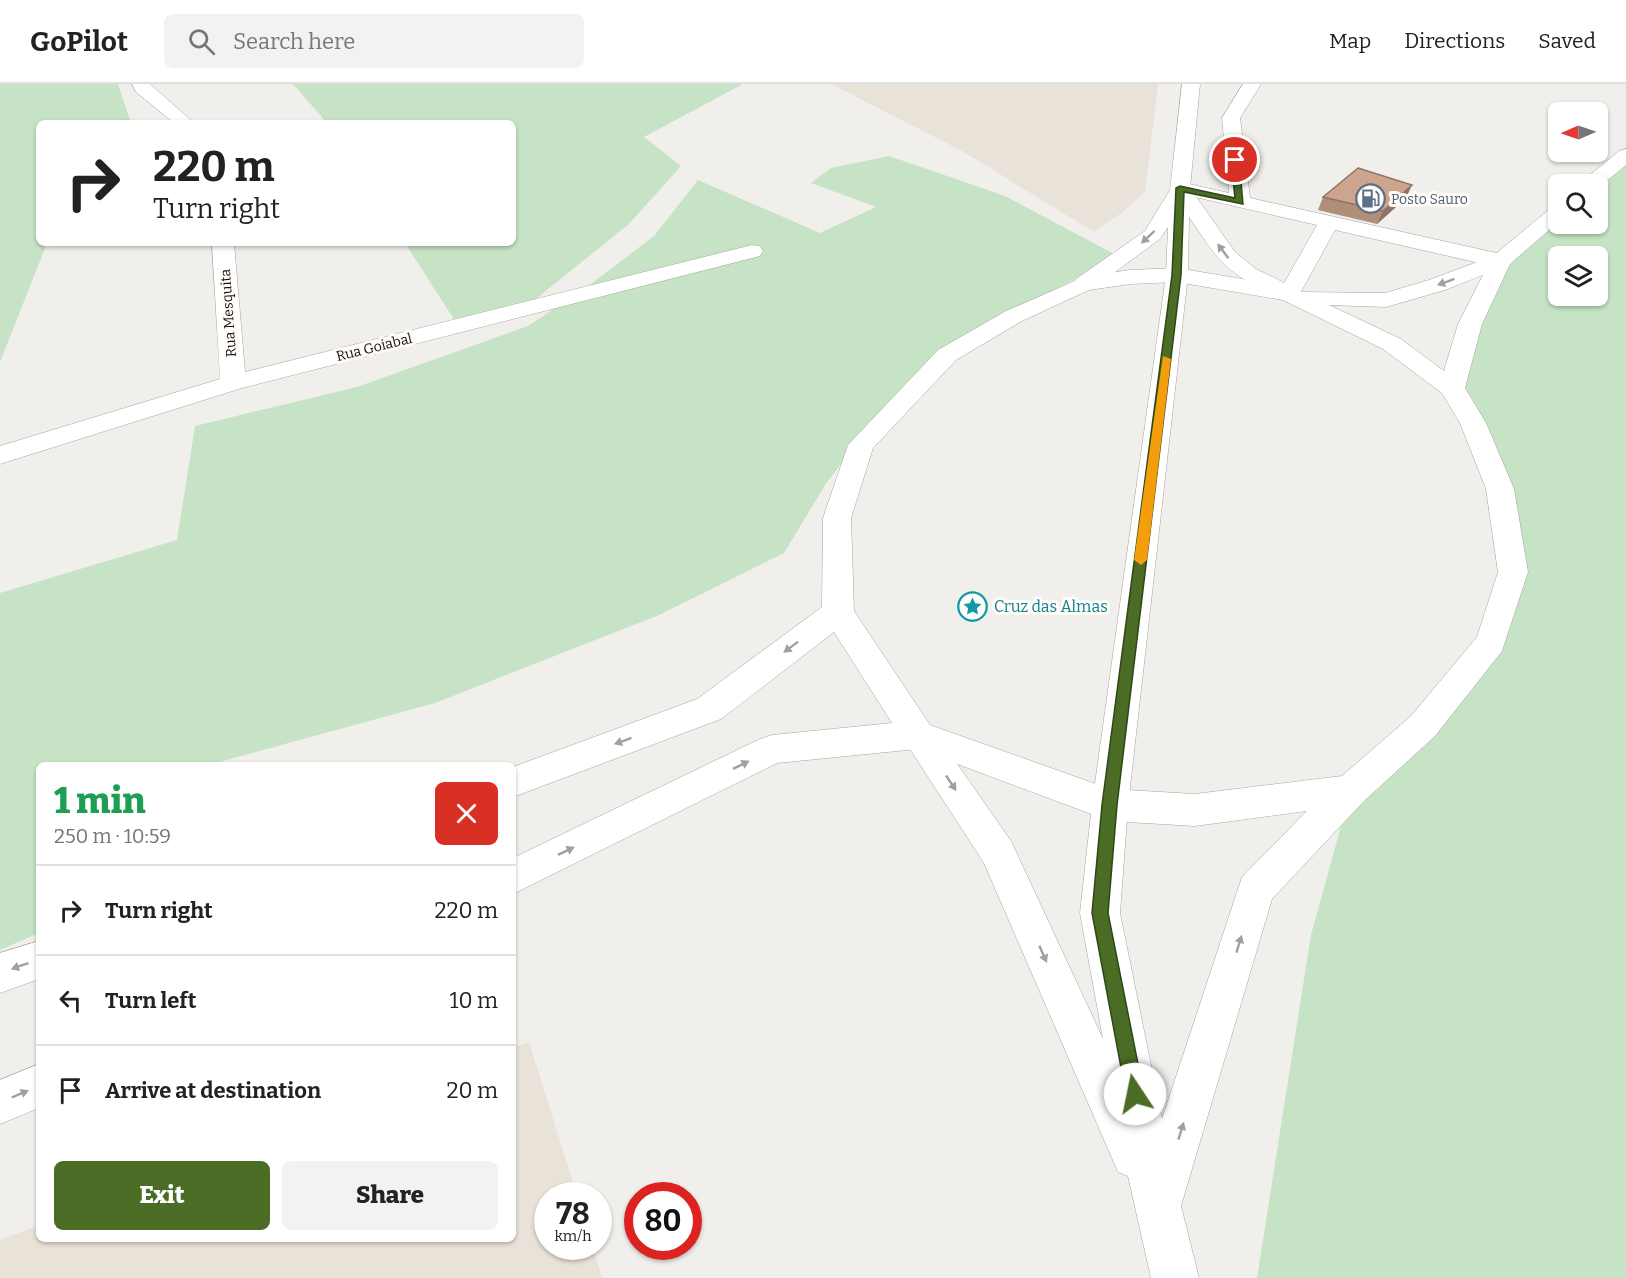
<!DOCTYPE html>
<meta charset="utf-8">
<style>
:root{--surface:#fff;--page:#f2f2f2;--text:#222;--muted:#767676;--line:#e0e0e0;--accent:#4a6c24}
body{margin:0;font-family:Bitter,serif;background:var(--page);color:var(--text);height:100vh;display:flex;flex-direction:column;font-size:22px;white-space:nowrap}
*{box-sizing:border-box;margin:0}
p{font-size:20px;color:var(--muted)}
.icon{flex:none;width:33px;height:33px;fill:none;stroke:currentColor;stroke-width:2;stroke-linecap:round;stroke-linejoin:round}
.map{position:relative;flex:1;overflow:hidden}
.side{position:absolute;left:36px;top:678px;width:480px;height:480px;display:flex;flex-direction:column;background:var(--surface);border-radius:9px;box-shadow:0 2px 4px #0004}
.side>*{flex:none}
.hud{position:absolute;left:36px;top:36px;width:480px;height:126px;border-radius:9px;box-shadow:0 2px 4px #0004;background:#fff;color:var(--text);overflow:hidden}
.needle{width:39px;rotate:268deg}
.fabs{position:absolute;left:1548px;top:18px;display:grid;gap:12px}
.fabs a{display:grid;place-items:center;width:60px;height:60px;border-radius:9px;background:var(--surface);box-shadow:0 2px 4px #0004;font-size:30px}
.speed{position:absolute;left:534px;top:1098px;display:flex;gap:12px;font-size:30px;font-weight:700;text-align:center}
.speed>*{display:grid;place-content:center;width:78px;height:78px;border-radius:50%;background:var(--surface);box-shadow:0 2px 4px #0004;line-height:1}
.speed small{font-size:15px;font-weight:400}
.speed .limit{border:9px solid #d22;background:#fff;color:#111}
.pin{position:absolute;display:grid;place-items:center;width:51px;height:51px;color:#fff;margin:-26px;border:3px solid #fff;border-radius:50%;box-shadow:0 2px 6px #0007}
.me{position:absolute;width:66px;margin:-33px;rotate:349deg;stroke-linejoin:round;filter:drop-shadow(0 0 4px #0008)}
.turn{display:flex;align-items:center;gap:21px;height:126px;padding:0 18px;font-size:27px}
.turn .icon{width:78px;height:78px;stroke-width:2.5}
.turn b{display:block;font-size:42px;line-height:51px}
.round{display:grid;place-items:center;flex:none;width:63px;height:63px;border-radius:9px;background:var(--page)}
.head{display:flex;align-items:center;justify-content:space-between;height:102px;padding:0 18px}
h1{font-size:36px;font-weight:800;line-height:45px;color:#1e9e55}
.button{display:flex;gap:12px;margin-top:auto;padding:12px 18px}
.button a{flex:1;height:69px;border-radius:9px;background:var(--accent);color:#fff;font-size:24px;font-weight:800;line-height:69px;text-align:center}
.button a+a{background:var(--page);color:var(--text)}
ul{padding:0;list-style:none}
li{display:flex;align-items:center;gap:18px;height:90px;padding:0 18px;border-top:2px solid var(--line)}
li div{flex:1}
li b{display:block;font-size:22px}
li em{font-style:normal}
header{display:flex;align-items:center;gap:36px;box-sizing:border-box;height:84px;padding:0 30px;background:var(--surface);border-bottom:2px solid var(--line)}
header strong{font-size:28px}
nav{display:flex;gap:33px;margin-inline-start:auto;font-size:21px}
.search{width:420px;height:54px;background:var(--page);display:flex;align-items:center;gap:15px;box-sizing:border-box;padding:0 21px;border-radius:9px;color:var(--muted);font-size:22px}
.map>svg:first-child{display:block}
.built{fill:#e9e2d9}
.green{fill:#c6e3c5;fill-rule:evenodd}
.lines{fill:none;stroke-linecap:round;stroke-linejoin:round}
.minor-casing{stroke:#a6a3a1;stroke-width:1}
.major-casing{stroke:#a6a3a1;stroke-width:1}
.highway-casing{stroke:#a6a3a1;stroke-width:1}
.minor{fill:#fff;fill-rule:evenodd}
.major{fill:#fff;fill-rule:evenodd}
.highway{fill:#fff;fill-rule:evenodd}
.wall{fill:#b08e7a}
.shaded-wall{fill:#907463}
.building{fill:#cda58e;stroke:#907463;stroke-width:1.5}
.oneway{fill:#a1a0a0}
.route{fill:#4a6c24;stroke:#304617;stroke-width:1.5}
.slow{fill:#f59e0b}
.labels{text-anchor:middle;stroke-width:6;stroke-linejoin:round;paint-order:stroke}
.far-service-label{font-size:14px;fill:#4e5e75;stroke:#fffcf9;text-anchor:start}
.far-street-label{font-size:14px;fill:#131211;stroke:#fffcf9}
.culture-label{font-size:16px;fill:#0d838f;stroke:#fffcf9;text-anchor:start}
</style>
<header>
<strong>GoPilot</strong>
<div class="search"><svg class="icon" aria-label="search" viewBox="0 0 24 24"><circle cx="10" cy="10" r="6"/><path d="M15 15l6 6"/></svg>Search here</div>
<nav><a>Map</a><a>Directions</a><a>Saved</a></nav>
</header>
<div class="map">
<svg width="1626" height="1194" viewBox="0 0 1626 1194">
<rect width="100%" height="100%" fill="#f1efec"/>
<g class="built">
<polygon points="831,0 1158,0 1145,108 1123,128 1094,148 962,67"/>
<polygon points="529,958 577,1111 548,1112 548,1162 593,1163 602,1194 0,1194 0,1156 39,1141 39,1155 513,1155 513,964"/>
</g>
<g class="green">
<polygon points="0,0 118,0 131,39 39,39 39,159 47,159 0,278"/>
<polygon points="293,0 743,0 644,53 681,82 629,140 522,226 459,243 405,159 513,159 513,39 327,39"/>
<path d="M 1626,71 L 1626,1194 L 1257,1194 L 1311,851 L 1351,706 L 1491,558 L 1513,488 L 1500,405 L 1452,304 L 1501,177 L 1558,128 L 1558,140 L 1598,140 L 1598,100 L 1591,100 ZM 1558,172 L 1598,172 L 1598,212 L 1558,212 Z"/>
<polygon points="889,72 1005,112 1114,170 1094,185 941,266 866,348 827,398 784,469 659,531 435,619 208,681 39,681 39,849 0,866 0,509 177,456 195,342 357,303 528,242 591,200 654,152 698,96 820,149 876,123 811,99 831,84"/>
</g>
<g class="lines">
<defs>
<g id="minor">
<polygon points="132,0 150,0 194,39 174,39 136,8"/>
<polygon points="1243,0 1261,0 1240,34 1250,114 1501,170 1509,172 1512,177 1509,182 1501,184 1335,146 1297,215 1289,217 1281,215 1278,210 1317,141 1173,108 1170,104 1173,100 1180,98 1229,109 1222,34"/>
<polygon points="212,159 234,159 245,288 752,161 760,162 763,167 760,172 242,304 0,380 0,362 220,295"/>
</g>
<g id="major">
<polygon points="1626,65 1626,81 1598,104 1598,100 1581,100 1584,96 1619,67"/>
<path d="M 1558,122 L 1558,138 L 1510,180 L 1482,240 L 1465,304 L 1486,339 L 1514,405 L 1528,488 L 1502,567 L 1435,652 L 1364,717 L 1351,721 L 1195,742 L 1110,737 L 917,665 L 777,679 L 513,810 L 513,774 L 760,655 L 772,651 L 892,639 L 834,548 L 721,635 L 513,713 L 513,683 L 697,615 L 822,523 L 823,434 L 848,361 L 938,266 L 1006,227 L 1084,193 L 1130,186 L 1177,184 L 1289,203 L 1302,208 L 1385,209 L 1429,196 L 1493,172 L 1551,124 ZM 1483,191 L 1458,240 L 1444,287 L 1401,255 L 1329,221 L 1386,223 L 1445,206 ZM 1177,198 L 1283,216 L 1383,265 L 1442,309 L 1460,339 L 1486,405 L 1498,488 L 1477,553 L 1411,632 L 1342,692 L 1195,710 L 1110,705 L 930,641 L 854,527 L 851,434 L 873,364 L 956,276 L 1022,237 L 1089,206 L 1130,200 Z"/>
<polygon points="39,857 39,895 0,909 0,869"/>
<polygon points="39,980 39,1024 0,1040 0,996"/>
</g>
<path id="highway" d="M 1182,0 L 1200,0 L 1190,104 L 1235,168 L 1256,185 L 1297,205 L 1300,210 L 1297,215 C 1285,218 1277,213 1266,207 C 1222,186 1216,172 1189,133 L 1188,191 L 1128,721 L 1120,829 L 1162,1035 L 1242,793 L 1338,695 L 1351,691 L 1364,695 L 1369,706 L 1364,717 L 1272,815 L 1181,1122 L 1199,1194 L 1151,1194 L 1128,1092 L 1118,1088 L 984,779 L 901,651 L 906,641 L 918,637 L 930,641 L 1011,757 L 1103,955 L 1080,829 L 1092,721 L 1166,191 L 1168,143 L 1160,155 L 1092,205 L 1084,207 L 1076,205 L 1073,200 L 1076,195 L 1145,147 L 1170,106 Z"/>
</defs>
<use href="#minor" class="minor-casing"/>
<use href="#major" class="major-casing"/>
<use href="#highway" class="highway-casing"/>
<use href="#minor" class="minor"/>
<use href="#major" class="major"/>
<use href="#highway" class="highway"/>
</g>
<polygon class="wall" points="1323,113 1406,114 1377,140 1318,126"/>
<polygon class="shaded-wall" points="1412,101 1406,114 1377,140 1383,127"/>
<polygon class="building" points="1358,84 1412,101 1383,127 1323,113"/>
<defs><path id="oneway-solid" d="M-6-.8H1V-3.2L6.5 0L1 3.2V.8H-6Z" transform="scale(1.5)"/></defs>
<g class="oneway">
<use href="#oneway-solid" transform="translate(1148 153) rotate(137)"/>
<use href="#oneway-solid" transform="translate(1223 167) rotate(-127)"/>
<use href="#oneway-solid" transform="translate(1446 198) rotate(160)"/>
<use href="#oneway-solid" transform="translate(791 563) rotate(143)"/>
<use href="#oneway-solid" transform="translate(623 657) rotate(160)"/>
<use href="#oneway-solid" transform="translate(741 681) rotate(-26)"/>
<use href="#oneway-solid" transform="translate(951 699) rotate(56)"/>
<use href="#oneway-solid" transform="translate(566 767) rotate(-26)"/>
<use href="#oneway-solid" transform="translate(1239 860) rotate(-73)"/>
<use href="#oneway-solid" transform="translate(1043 870) rotate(66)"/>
<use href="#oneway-solid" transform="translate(20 882) rotate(161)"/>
<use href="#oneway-solid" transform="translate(20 1010) rotate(-23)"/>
<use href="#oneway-solid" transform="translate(1181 1047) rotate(-73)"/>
</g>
<polygon class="route" points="1235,74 1239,76 1243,120 1184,108 1181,191 1117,721 1108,829 1144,1010 1142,1016 1135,1019 1129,1016 1126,1010 1092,829 1102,721 1172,191 1176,104 1180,102 1235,114 1231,76"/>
<polygon class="slow" points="1163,272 1171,275 1147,476 1141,481 1134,476"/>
<defs>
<symbol id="fuel-ring" viewBox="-11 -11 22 22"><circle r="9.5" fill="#fffcf9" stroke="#5c6f8a" stroke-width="1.5"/><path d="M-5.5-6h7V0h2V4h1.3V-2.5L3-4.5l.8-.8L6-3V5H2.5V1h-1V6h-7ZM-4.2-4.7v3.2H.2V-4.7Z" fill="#5c6f8a"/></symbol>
<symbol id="sight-ring" viewBox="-11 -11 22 22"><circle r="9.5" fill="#fffcf9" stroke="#0f9aa8" stroke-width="1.5"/><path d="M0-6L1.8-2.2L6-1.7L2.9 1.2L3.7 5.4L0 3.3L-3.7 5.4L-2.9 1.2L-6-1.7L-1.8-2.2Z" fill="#0f9aa8"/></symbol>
</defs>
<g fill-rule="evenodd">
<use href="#fuel-ring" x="1354" y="98" width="33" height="33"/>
<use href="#sight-ring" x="956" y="506" width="33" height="33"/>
</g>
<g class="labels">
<g class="far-service-label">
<text x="1391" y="120">Posto Sauro</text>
</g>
<g class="far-street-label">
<text transform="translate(228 229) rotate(-94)" y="5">Rua Mesquita</text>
<text transform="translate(374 263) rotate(-14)" y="5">Rua Goiabal</text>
</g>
<g class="culture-label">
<text x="994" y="528">Cruz das Almas</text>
</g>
</g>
</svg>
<div class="fabs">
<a><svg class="needle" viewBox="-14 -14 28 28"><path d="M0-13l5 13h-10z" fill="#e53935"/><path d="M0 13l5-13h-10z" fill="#767676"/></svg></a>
<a><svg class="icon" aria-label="search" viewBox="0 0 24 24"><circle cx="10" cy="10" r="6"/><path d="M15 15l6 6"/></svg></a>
<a><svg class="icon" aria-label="layers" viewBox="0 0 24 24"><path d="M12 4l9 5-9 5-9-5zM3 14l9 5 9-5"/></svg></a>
</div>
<div class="speed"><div>78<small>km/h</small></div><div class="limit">80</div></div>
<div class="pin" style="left:1235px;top:76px;background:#d93025"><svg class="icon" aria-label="arrive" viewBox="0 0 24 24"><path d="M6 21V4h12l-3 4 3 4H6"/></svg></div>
<svg class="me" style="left:1135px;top:1010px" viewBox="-20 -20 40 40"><circle r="19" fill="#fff"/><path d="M0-13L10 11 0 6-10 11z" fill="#4a6c24"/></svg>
<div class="hud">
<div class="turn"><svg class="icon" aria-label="right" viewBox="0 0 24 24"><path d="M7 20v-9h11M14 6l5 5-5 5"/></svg><div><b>220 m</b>Turn right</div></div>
</div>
<section class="side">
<div class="head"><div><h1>1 min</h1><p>250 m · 10:59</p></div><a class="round" style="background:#d93025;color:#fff"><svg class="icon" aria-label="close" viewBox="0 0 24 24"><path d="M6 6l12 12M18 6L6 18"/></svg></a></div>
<ul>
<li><svg class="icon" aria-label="right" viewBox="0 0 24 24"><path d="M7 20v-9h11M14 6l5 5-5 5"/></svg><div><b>Turn right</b></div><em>220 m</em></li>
<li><svg class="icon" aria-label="left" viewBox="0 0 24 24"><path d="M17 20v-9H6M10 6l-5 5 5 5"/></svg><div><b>Turn left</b></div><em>10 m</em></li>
<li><svg class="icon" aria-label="arrive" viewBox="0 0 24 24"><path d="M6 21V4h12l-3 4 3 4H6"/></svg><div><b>Arrive at destination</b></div><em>20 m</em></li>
</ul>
<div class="button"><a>Exit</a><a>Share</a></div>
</section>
</div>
